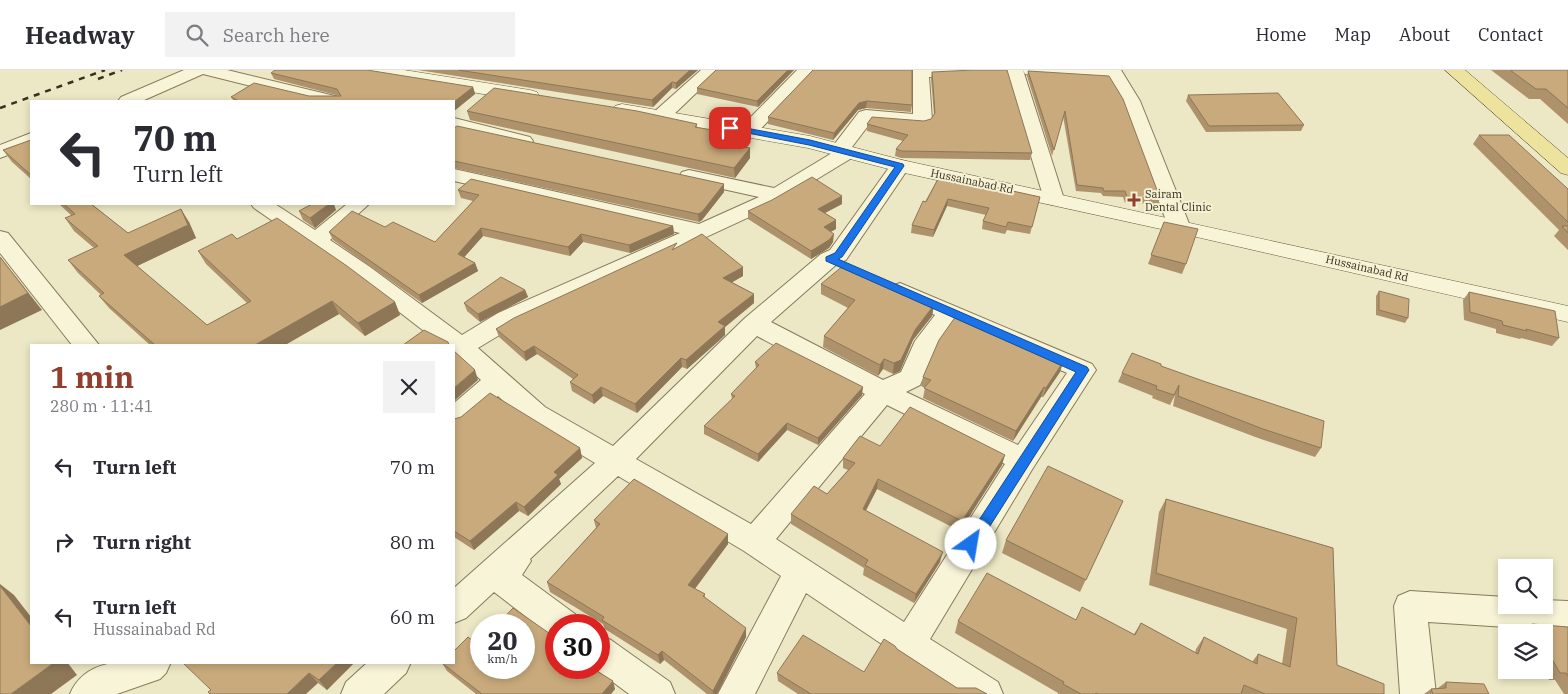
<!DOCTYPE html>
<meta charset="utf-8">
<style>
:root{--surface:#fff;--page:#f2f2f3;--text:#2b2b33;--muted:#7c7c81;--line:#e1e1e2;--accent:#933f2e}
body{margin:0;font-family:"IBM Plex Serif",serif;background:var(--page);color:var(--text);height:100vh;display:flex;flex-direction:column;font-size:19px;white-space:nowrap}
*{box-sizing:border-box;margin:0}
p{font-size:16px;color:var(--muted)}
.icon{flex:none;width:28px;height:28px;fill:none;stroke:currentColor;stroke-width:2;stroke-linecap:round;stroke-linejoin:round}
.map{position:relative;flex:1;overflow:hidden}
.details{position:absolute;left:30px;top:274px;width:425px;height:320px;display:flex;flex-direction:column;background:var(--surface);border-radius:0px;box-shadow:0 2px 8px #0003}
.details>*{flex:none}
.hud{position:absolute;left:30px;top:30px;width:425px;height:105px;border-radius:0px;box-shadow:0 2px 8px #0003;background:#fff;color:var(--text);overflow:hidden}
.tools{position:absolute;left:1498px;top:489px;display:grid;gap:10px}
.tools a{display:grid;place-items:center;width:55px;height:55px;border-radius:0px;background:var(--surface);box-shadow:0 2px 8px #0003;font-size:25px}
.speed{position:absolute;left:470px;top:544px;display:flex;gap:10px;font-size:25px;font-weight:700;text-align:center}
.speed>*{display:grid;place-content:center;width:65px;height:65px;border-radius:50%;background:var(--surface);box-shadow:0 2px 8px #0003;line-height:1}
.speed small{font-size:12px;font-weight:400}
.speed .limit{border:8px solid #d22;background:#fff;color:#111}
.pin{position:absolute;display:grid;place-items:center;width:42px;height:42px;color:#fff;margin:-21px;border-radius:10px;box-shadow:0 2px 8px #0006}
.me{position:absolute;width:55px;margin:-28px;rotate:32deg;stroke-linejoin:round;filter:drop-shadow(0 0 4px #0008)}
.turn{display:flex;align-items:center;gap:18px;height:105px;padding:0 20px;font-size:22px}
.turn .icon{width:65px;height:65px;stroke-width:2.5}
.turn b{display:block;font-size:35px;line-height:42px}
.round{display:grid;place-items:center;flex:none;width:52px;height:52px;border-radius:0px;background:var(--page)}
.headline{display:flex;align-items:center;justify-content:space-between;height:85px;padding:0 20px}
h1{font-size:30px;font-weight:800;line-height:38px;color:var(--accent)}
ul{padding:0;list-style:none}
li{display:flex;align-items:center;gap:15px;height:75px;padding:0 20px}
li div{flex:1}
li b{display:block;font-size:19px}
li em{font-style:normal}
header{display:flex;align-items:center;gap:30px;box-sizing:border-box;height:70px;padding:0 25px;background:var(--surface);border-bottom:1px solid var(--line)}
header strong{font-size:24px}
nav{display:flex;gap:28px;margin-inline-start:auto;font-size:18px}
.search{width:350px;height:45px;background:var(--page);display:flex;align-items:center;gap:12px;box-sizing:border-box;padding:0 18px;border-radius:0px;color:var(--muted);font-size:19px}
.map>svg:first-child{display:block}
.lines{fill:none;stroke-linecap:round;stroke-linejoin:round}
.street-casing{stroke:#877a5c;stroke-width:2}
.secondary-casing{stroke:#695b3f;stroke-width:1}
.primary-casing{stroke:#554730;stroke-width:1}
.street{fill:#f8f4d8;fill-rule:evenodd}
.secondary{fill:#f8f4d8;fill-rule:evenodd}
.primary{fill:#eee39e;fill-rule:evenodd}
.rail{stroke:#372f1f;stroke-width:2.5;stroke-dasharray:6 6;stroke-linecap:butt}
.wall{fill:#ad926b}
.shaded-wall{fill:#8d7757}
.building{fill:#c9aa7c;stroke:#8d7757}
.route{fill:#1a73e8;stroke:#114b97}
.poi-dot{fill:#933f2e;stroke:#f4f1d4;stroke-width:2}
.labels{text-anchor:middle;stroke-width:4;stroke-linejoin:round;paint-order:stroke}
.far-street-label{font-size:11px;fill:#372f1f;stroke:#f4f1d4}
.far-poi-label{font-size:11px;fill:#372f1f;stroke:#f4f1d4;text-anchor:start}
</style>
<header>
<strong>Headway</strong>
<div class="search"><svg class="icon" aria-label="search" viewBox="0 0 24 24"><circle cx="10" cy="10" r="6"/><path d="M15 15l6 6"/></svg>Search here</div>
<nav><a>Home</a><a>Map</a><a>About</a><a>Contact</a></nav>
</header>
<div class="map">
<svg width="1568" height="624" viewBox="0 0 1568 624">
<rect width="100%" height="100%" fill="#ece8c5"/>
<g class="lines">
<defs>
<g id="street">
<polygon points="184,0 227,0 339,27 342,31 312,31 203,4 142,31 118,31 121,27"/>
<polygon points="701,0 720,0 668,50 661,52 654,50 652,46 654,42"/>
<polygon points="797,0 816,0 755,65 748,67 741,65 739,61 741,57"/>
<path d="M 913,0 L 988,0 L 985,4 L 979,5 L 929,7 L 932,50 L 930,54 L 923,56 L 871,52 L 852,77 L 858,82 L 855,86 L 771,137 L 516,255 L 478,278 L 545,337 L 613,376 L 745,248 L 821,184 L 830,180 L 893,92 L 900,90 L 907,92 L 910,96 L 846,190 L 837,194 L 771,252 L 883,310 L 901,302 L 915,271 L 935,245 L 892,226 L 888,221 L 892,216 L 900,213 L 1092,294 L 1096,300 L 1092,306 L 1033,398 L 930,569 L 998,612 L 1003,624 L 955,624 L 896,586 L 895,583 L 806,523 L 755,624 L 718,624 L 781,506 L 744,481 L 618,406 L 530,489 L 531,491 L 522,505 L 575,544 L 580,555 L 556,555 L 556,568 L 551,566 L 494,522 L 466,548 L 454,553 L 454,518 L 595,393 L 525,351 L 498,326 L 464,355 L 454,358 L 454,333 L 481,310 L 454,285 L 454,275 L 442,275 L 354,207 L 254,138 L 251,134 L 275,134 L 315,160 L 347,134 L 369,134 L 330,170 L 370,197 L 462,265 L 498,243 L 680,163 L 454,111 L 454,99 L 699,154 L 759,127 L 682,110 L 679,106 L 682,102 L 689,100 L 774,118 L 832,83 L 830,80 L 859,42 L 866,40 L 913,44 ZM 954,253 L 1067,303 L 1018,375 L 906,322 L 920,315 L 936,279 ZM 757,266 L 865,324 L 751,454 L 636,389 ZM 887,335 L 1005,394 L 904,552 L 776,469 Z"/>
<polygon points="1005,0 1121,0 1140,31 1190,156 1187,161 1179,163 1171,161 1168,156 1122,31 1109,10 1031,5 1025,4 1023,0 1064,129 1061,133 1054,135 1047,133 1044,129"/>
<polygon points="454,48 530,67 533,71 530,75 523,77 454,60"/>
<polygon points="31,63 31,76 0,88 0,75"/>
<polygon points="0,161 8,163 99,275 72,275 0,183"/>
<polygon points="1410,521 1506,527 1506,535 1544,535 1544,530 1568,531 1568,561 1428,552 1436,624 1400,624 1394,536 1398,526"/>
<polygon points="599,565 611,570 670,612 675,624 629,624 594,598 599,598"/>
<path d="M 171,592 L 166,603 L 160,609 L 117,624 L 70,624 C 87,584 135,592 171,592 Z"/>
<polygon points="368,592 411,592 406,603 384,624 341,624 346,612"/>
</g>
<g id="secondary">
<polygon points="362,0 404,0 530,20 537,22 539,26 537,30 530,32 371,5 365,4"/>
<polygon points="622,34 810,66 902,90 1568,236 1568,252 1179,163 900,102 808,78 615,44 612,40 615,36"/>
</g>
<polygon id="primary" points="1445,0 1465,0 1568,88 1568,105 1561,103"/>
</defs>
<use href="#street" class="street-casing"/>
<use href="#secondary" class="secondary-casing"/>
<use href="#primary" class="primary-casing"/>
<use href="#street" class="street"/>
<use href="#secondary" class="secondary"/>
<use href="#primary" class="primary"/>
<g class="rail">
<polyline points="98,9 122,0"/>
<polyline points="0,38 105,0"/>
</g>
</g>
<g class="wall">
<polygon points="418,0 698,0 676,19 672,18 653,37"/>
<polygon points="716,0 794,0 758,37 697,24 697,18"/>
<polygon points="813,0 912,35 911,42 866,38 858,40 833,70 768,54 768,47"/>
<polygon points="1491,0 1568,0 1568,54 1540,29 1529,29"/>
<polygon points="1028,1 1160,128 1158,134 1125,133 1123,127 1103,126 1101,123 1076,121 1063,46 1052,86 1027,6"/>
<polygon points="932,2 1032,83 1030,90 901,88 895,86 896,79 903,71 867,61 867,54 924,51 931,49 934,45 931,9"/>
<polygon points="271,3 473,17 475,24 454,41 454,31 234,31 231,27 340,26 274,9"/>
<polygon points="1188,25 1304,55 1301,61 1206,62 1186,31"/>
<polygon points="467,41 697,54 697,57 735,74 734,75 750,78 750,88 735,108 470,50"/>
<polygon points="454,58 724,114 724,122 702,150 699,152 454,98"/>
<polygon points="1479,65 1568,119 1568,180 1554,166 1559,160 1473,74"/>
<polygon points="31,70 31,109 12,92 3,80"/>
<polygon points="940,105 1040,127 1030,164 1007,160 1005,164 982,159 983,151 986,145 947,136 933,167 911,163 912,155"/>
<polygon points="458,120 673,156 674,164 630,183 583,172 570,186 483,166 464,187 475,193 478,201 422,233 333,170 329,162 385,157 435,172 473,131 461,128"/>
<polygon points="842,126 842,134 825,143 836,150 836,159 830,162 833,172 829,178 811,189 748,149 748,141"/>
<polygon points="59,134 97,134 93,135 128,163 189,152 196,168 137,196 207,255 247,233 206,194 198,181 237,169 395,232 400,245 365,266 339,244 285,275 150,275 109,238 99,226 101,225 78,203 68,190 94,178 74,161 65,148 72,146"/>
<polygon points="336,140 315,158 303,150 299,141"/>
<polygon points="1164,152 1186,194 1182,204 1148,194"/>
<polygon points="678,177 743,206 732,212 754,224 754,233 725,257 725,265 719,271 687,299 682,297 637,343 603,326 594,334 572,321 570,312 573,309 537,284 526,291 499,267 496,259"/>
<polygon points="821,214 934,235 932,246 913,270 900,301 893,304 883,299 878,306 823,277 824,266 848,238 821,224"/>
<polygon points="525,220 528,227 480,252 467,241 464,233"/>
<polygon points="1379,221 1408,248 1405,253 1376,245 1376,226"/>
<polygon points="1469,222 1559,268 1552,276 1521,268 1520,269 1496,263 1496,259 1464,250 1463,230"/>
<polygon points="755,292 862,325 818,375 787,360 758,392 704,364 704,356 732,329 731,324 756,299"/>
<polygon points="1063,292 1060,302 1043,327 1041,327 1013,371 923,328 925,318 921,316 923,307"/>
<polygon points="1161,296 1321,378 1315,387 1258,368 1173,336 1175,325 1170,335 1152,328 1153,326 1118,312 1122,303"/>
<polygon points="454,349 580,378 582,388 559,409 561,414 528,446 519,441 474,480 454,467"/>
<polygon points="880,376 1002,395 960,461 877,419 866,441 940,492 914,533 863,505 864,498 791,454 791,444 827,424 848,400 843,398 843,388"/>
<polygon points="1166,429 1333,478 1337,595 1384,624 1058,624 1058,623 955,563 958,551 1076,550 1134,564 1141,553 1195,583 1196,579 1204,567 1252,592 1258,584 1282,594 1287,559 1149,515 1159,442"/>
<polygon points="1123,431 1080,522 1002,483 1006,470"/>
<polygon points="594,450 728,464 728,474 695,519 705,524 705,528 746,567 717,624 707,624 664,590 660,594 605,559 603,554 550,522 547,512 596,458"/>
<polygon points="1532,554 1568,557 1568,624 1564,624 1555,610 1549,610 1544,600 1544,562 1522,562"/>
<polygon points="478,575 615,619 611,624 476,624 447,601 442,593"/>
<polygon points="897,579 957,618 987,624 798,624 778,611 777,603 864,602"/>
<polygon points="355,592 327,620 318,613 211,620"/>
<polygon points="1446,612 1489,624 1424,624 1431,619 1438,618"/>
</g>
<g class="shaded-wall">
<polygon points="690,0 698,0 676,19 676,13"/>
<polygon points="788,0 794,0 758,37 757,31"/>
<polygon points="672,12 672,18 653,37 652,30"/>
<polygon points="473,17 475,24 454,41 454,32"/>
<polygon points="867,31 866,38 858,40 833,70 834,63 859,33"/>
<polygon points="735,64 735,74 728,83 727,74"/>
<polygon points="750,78 750,88 735,108 734,98"/>
<polygon points="724,114 724,122 702,150 699,152 698,144"/>
<polygon points="842,126 842,134 817,147 818,139"/>
<polygon points="948,129 947,136 933,167 934,160"/>
<polygon points="329,134 334,134 336,140 315,158 310,148"/>
<polygon points="181,139 189,152 196,168 133,198 124,185"/>
<polygon points="836,150 836,159 823,166 824,157"/>
<polygon points="673,156 674,164 630,183 629,175"/>
<polygon points="481,158 483,166 460,192 458,184"/>
<polygon points="581,164 583,172 570,186 568,177"/>
<polygon points="834,164 833,172 829,178 811,189 811,181"/>
<polygon points="1,188 42,240 0,260 0,237"/>
<polygon points="475,193 478,201 422,233 419,225"/>
<polygon points="743,197 743,206 724,217 723,208"/>
<polygon points="525,220 528,227 480,252 478,244"/>
<polygon points="754,224 754,233 725,257 725,265 687,299 686,290 718,252"/>
<polygon points="332,231 339,244 285,275 255,275"/>
<polygon points="395,232 400,245 365,266 358,253"/>
<polygon points="934,235 932,246 913,270 900,301 893,304 894,293 915,260"/>
<polygon points="534,276 537,284 526,291 524,282"/>
<polygon points="681,288 682,297 637,343 635,334"/>
<polygon points="884,289 883,299 878,306 880,295"/>
<polygon points="1063,292 1060,302 1043,327 1046,318"/>
<polygon points="475,300 478,310 454,331 454,318"/>
<polygon points="601,317 603,326 594,334 592,325"/>
<polygon points="863,317 862,325 818,375 818,368"/>
<polygon points="1044,317 1041,327 1013,371 1016,361"/>
<polygon points="787,353 787,360 758,392 758,384"/>
<polygon points="580,378 582,388 559,409 561,414 528,446 524,437 554,402"/>
<polygon points="1005,385 1002,395 960,461 962,451"/>
<polygon points="878,409 877,419 861,449 863,439"/>
<polygon points="516,432 519,441 474,480 470,471"/>
<polygon points="728,464 728,474 690,525 688,515"/>
<polygon points="943,482 940,492 914,533 916,524"/>
<polygon points="0,514 14,525 31,547 31,556 0,516"/>
<polygon points="746,558 746,567 717,624 713,624 713,621"/>
<polygon points="662,581 664,590 660,594 658,585"/>
<polygon points="55,592 67,592 77,605 51,624 11,624"/>
<polygon points="338,592 355,592 327,620 319,610"/>
<polygon points="309,603 318,613 306,624 287,624"/>
<polygon points="613,611 615,619 611,624 602,624"/>
</g>
<g class="building">
<polygon points="275,0 367,0 473,17 454,32 454,31 239,31 231,27 254,13 309,26 341,26 337,19 271,3"/>
<polygon points="458,0 690,0 676,13 672,12 652,30"/>
<polygon points="716,0 788,0 757,31 697,18"/>
<polygon points="813,0 912,0 912,35 867,31 859,33 834,63 768,47"/>
<polygon points="974,0 1007,0 1032,83 902,81 896,79 908,65 867,54 872,47 924,51 931,49 935,43 932,2"/>
<polygon points="1510,0 1568,0 1568,38 1546,19 1536,19"/>
<polygon points="1028,1 1109,6 1123,29 1160,128 1127,127 1125,121 1104,121 1103,118 1077,115 1065,41 1054,80"/>
<polygon points="494,18 637,41 697,54 695,57 735,64 727,74 750,78 734,98 467,41"/>
<polygon points="1278,23 1304,55 1209,56 1188,25"/>
<polygon points="457,56 724,114 702,142 698,144 454,91 454,58"/>
<polygon points="1479,65 1509,65 1568,119 1568,152"/>
<polygon points="31,70 31,105 3,80"/>
<polygon points="940,105 1040,127 1032,157 1008,152 1006,157 983,151 989,138 948,129 934,160 912,155 923,131 926,132"/>
<polygon points="812,107 842,126 818,139 836,150 824,157 834,164 829,170 811,181 748,141 772,130"/>
<polygon points="471,109 673,156 629,175 581,164 568,177 481,158 458,184 475,193 419,225 329,162 352,141 385,157 393,152 435,172 479,125 458,120"/>
<polygon points="64,134 91,134 128,163 181,139 188,155 124,185 207,255 251,231 198,181 232,164 237,169 277,148 347,196 395,232 358,253 332,231 255,275 155,275 99,226 104,223 68,190 98,176 65,148 75,144"/>
<polygon points="312,134 329,134 310,148 299,141"/>
<polygon points="1164,152 1198,159 1186,194 1151,185"/>
<polygon points="1562,156 1568,156 1568,163"/>
<polygon points="702,164 743,197 723,208 754,224 718,252 725,256 718,262 686,290 681,288 635,334 601,317 592,325 570,312 578,305 534,276 524,282 496,259 514,248 677,173 672,180"/>
<polygon points="0,187 28,223 0,237"/>
<polygon points="844,195 934,235 915,260 901,290 894,293 884,289 880,295 824,266 855,230 821,214"/>
<polygon points="501,207 525,220 478,244 464,233"/>
<polygon points="1379,221 1409,229 1408,248 1379,240"/>
<polygon points="1469,222 1555,241 1559,268 1526,259 1527,261 1503,255 1502,251 1470,242"/>
<polygon points="956,246 1063,292 1046,318 1044,317 1016,361 924,318 931,310 923,307 939,270"/>
<polygon points="424,260 448,272 449,275 403,275"/>
<polygon points="776,273 863,317 818,368 787,353 758,384 704,356 735,326 731,324 759,295 755,292"/>
<polygon points="454,281 475,300 454,318"/>
<polygon points="1132,283 1161,294 1161,296 1206,312 1324,351 1321,378 1263,359 1178,326 1179,315 1174,325 1156,319 1157,316 1122,303"/>
<polygon points="490,323 580,378 554,402 558,405 524,437 516,432 470,471 454,461 454,367 455,366 454,365 454,349 461,347"/>
<polygon points="910,337 1005,385 962,451 878,409 863,439 943,482 916,524 865,495 868,490 791,444 814,416 827,424 855,393 843,388 860,366 880,376"/>
<polygon points="1048,396 1123,431 1086,510 1006,470"/>
<polygon points="634,409 728,464 688,515 705,524 703,526 746,558 713,621 662,581 658,585 602,550 604,547 547,512 600,454 594,450"/>
<polygon points="1166,429 1333,478 1337,595 1384,614 1384,624 1265,624 1244,615 1241,624 1098,624 1096,623 1095,624 1081,624 1063,614 1064,612 958,551 987,503 1076,550 1082,537 1135,565 1141,553 1198,584 1204,567 1257,594 1258,584 1290,597 1297,548 1156,503"/>
<polygon points="0,516 31,556 31,592 55,592 11,624 0,624"/>
<polygon points="513,538 556,568 556,598 592,598 613,611 602,624 482,624 442,593 454,592 454,581 468,567 478,575 481,572 481,598 524,598 524,555 497,555"/>
<polygon points="1532,554 1568,557 1568,606 1566,603 1560,603 1544,575 1544,562 1536,562"/>
<polygon points="803,565 864,602 884,569 895,576 897,579 957,618 976,618 987,624 811,624 777,603"/>
<polygon points="182,592 338,592 319,610 309,603 287,624 210,624 208,622 211,620"/>
<polygon points="1446,612 1484,614 1489,624 1433,624 1431,619 1446,618"/>
</g>
<polygon class="route" points="730,55 810,70 903,94 904,96 842,187 838,189 1087,297 1089,300 976,478 971,480 966,478 964,474 966,470 1076,302 826,191 826,187 835,183 895,97 809,75 727,59 726,58"/>
<path class="poi-dot" d="M1131.5 122.5h5v5h5v5h-5v5h-5v-5h-5v-5h5z"/>
<g class="labels">
<g class="far-street-label">
<text transform="translate(972 111) rotate(12)" y="4">Hussainabad Rd</text>
<text transform="translate(1367 198) rotate(13)" y="4">Hussainabad Rd</text>
</g>
<g class="far-poi-label">
<text x="1145" y="128">Sairam<tspan x="1145" dy="13">Dental Clinic</tspan></text>
</g>
</g>
</svg>
<div class="tools">
<a><svg class="icon" aria-label="search" viewBox="0 0 24 24"><circle cx="10" cy="10" r="6"/><path d="M15 15l6 6"/></svg></a>
<a><svg class="icon" aria-label="layers" viewBox="0 0 24 24"><path d="M12 4l9 5-9 5-9-5zM3 14l9 5 9-5"/></svg></a>
</div>
<div class="speed"><div>20<small>km/h</small></div><div class="limit">30</div></div>
<div class="pin" style="left:730px;top:58px;background:#d93025"><svg class="icon" aria-label="arrive" viewBox="0 0 24 24"><path d="M6 21V4h12l-3 4 3 4H6"/></svg></div>
<svg class="me" style="left:971px;top:474px" viewBox="-20 -20 40 40"><circle r="19" fill="#fff"/><path d="M0-13L10 11 0 6-10 11z" fill="#1a73e8"/></svg>
<div class="hud">
<div class="turn"><svg class="icon" aria-label="left" viewBox="0 0 24 24"><path d="M17 20v-9H6M10 6l-5 5 5 5"/></svg><div><b>70 m</b>Turn left</div></div>
</div>
<section class="details">
<div class="headline"><div><h1>1 min</h1><p>280 m · 11:41</p></div><a class="round"><svg class="icon" aria-label="close" viewBox="0 0 24 24"><path d="M6 6l12 12M18 6L6 18"/></svg></a></div>
<ul>
<li><svg class="icon" aria-label="left" viewBox="0 0 24 24"><path d="M17 20v-9H6M10 6l-5 5 5 5"/></svg><div><b>Turn left</b></div><em>70 m</em></li>
<li><svg class="icon" aria-label="right" viewBox="0 0 24 24"><path d="M7 20v-9h11M14 6l5 5-5 5"/></svg><div><b>Turn right</b></div><em>80 m</em></li>
<li><svg class="icon" aria-label="left" viewBox="0 0 24 24"><path d="M17 20v-9H6M10 6l-5 5 5 5"/></svg><div><b>Turn left</b><p>Hussainabad Rd</p></div><em>60 m</em></li>
</ul>
</section>
</div>
